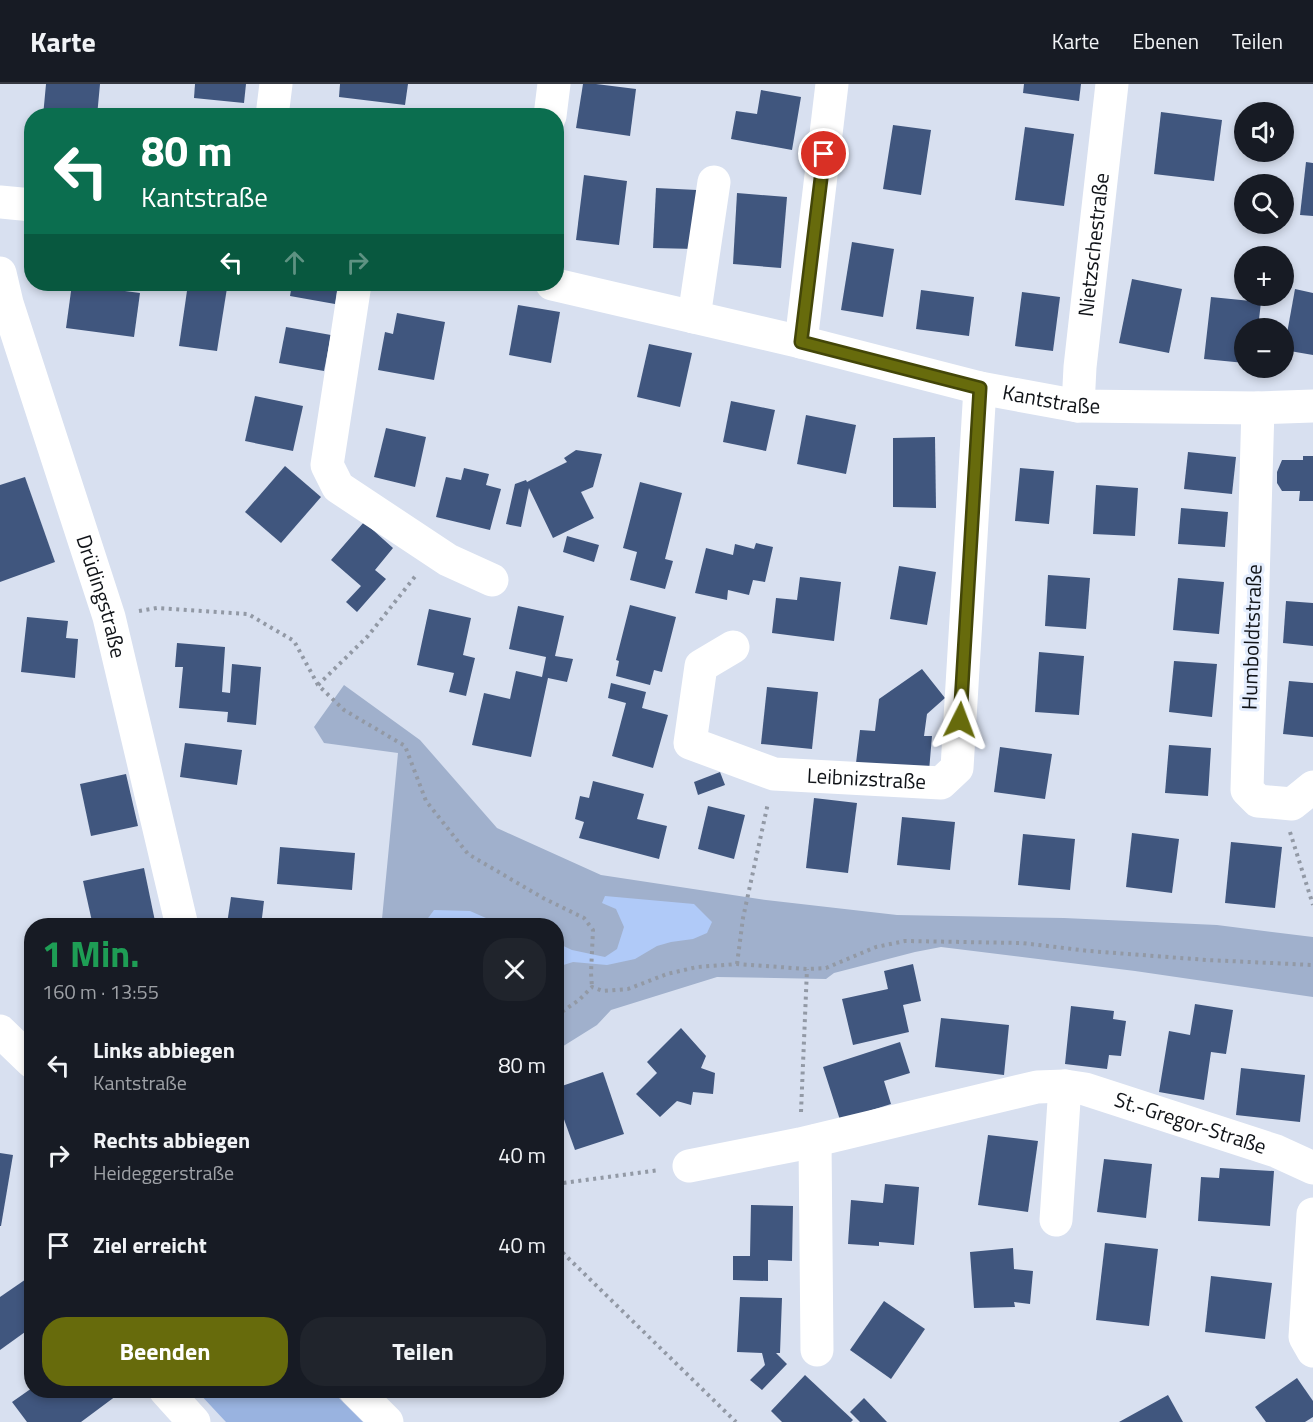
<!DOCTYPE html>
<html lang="de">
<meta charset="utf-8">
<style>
:root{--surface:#171b24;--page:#20242c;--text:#f1f3f6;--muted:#9ea1a6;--line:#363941;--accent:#676b0c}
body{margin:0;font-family:"Titillium Web",sans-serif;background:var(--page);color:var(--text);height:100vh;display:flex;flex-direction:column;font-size:22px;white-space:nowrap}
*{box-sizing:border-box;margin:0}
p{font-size:20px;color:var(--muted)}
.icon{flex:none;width:33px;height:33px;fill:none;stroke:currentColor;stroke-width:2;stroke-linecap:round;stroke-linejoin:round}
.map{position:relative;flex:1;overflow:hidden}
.side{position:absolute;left:24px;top:834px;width:540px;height:480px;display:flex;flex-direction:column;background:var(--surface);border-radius:24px;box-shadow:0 3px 9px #0003}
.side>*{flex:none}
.hud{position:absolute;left:24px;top:24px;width:540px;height:183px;border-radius:24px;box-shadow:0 3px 9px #0003;background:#0b6e4f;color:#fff;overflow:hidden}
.tools{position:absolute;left:1234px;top:18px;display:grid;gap:12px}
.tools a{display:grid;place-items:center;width:60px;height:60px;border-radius:50%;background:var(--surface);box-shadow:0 3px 9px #0003;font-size:30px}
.pin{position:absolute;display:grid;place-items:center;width:51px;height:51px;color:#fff;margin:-26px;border:3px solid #fff;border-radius:50%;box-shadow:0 2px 6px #0007}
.me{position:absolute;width:66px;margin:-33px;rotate:3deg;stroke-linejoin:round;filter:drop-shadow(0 0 4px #0008)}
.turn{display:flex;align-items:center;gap:21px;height:126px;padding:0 18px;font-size:27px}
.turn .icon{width:78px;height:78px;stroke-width:2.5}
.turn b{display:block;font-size:42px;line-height:51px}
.lanes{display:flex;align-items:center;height:57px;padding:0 18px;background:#0003;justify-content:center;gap:30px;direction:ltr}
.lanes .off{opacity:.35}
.round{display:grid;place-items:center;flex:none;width:63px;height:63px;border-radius:24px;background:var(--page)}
.headline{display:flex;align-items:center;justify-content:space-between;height:102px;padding:0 18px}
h1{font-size:36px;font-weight:700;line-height:45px;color:#1e9e55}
.button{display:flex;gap:12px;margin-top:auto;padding:12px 18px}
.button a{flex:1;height:69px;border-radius:24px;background:var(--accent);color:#fff;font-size:24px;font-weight:700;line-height:69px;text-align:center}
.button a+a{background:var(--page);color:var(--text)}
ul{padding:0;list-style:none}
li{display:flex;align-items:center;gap:18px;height:90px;padding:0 18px}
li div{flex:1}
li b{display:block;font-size:22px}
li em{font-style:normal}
header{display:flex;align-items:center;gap:36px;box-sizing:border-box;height:84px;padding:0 30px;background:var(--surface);border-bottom:2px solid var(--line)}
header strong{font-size:28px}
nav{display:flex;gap:33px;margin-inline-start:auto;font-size:21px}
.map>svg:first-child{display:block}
.green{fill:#a0b0cc}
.forest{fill:#99b3e0}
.water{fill:#b0caf8}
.building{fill:#40567e}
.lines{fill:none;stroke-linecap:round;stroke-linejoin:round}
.path{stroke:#9299a5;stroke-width:4;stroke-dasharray:3 4.5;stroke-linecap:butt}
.minor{stroke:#fff;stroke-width:33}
.route-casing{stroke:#434608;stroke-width:15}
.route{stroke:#676b0c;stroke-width:10}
.labels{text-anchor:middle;stroke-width:6;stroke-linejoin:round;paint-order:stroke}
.street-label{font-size:21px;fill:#101318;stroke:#e5eefe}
</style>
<header>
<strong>Karte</strong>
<nav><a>Karte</a><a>Ebenen</a><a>Teilen</a></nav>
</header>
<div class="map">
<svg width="1313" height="1338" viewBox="0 0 1313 1338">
<rect width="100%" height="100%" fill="#d8e0f0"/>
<polygon class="green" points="344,601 420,656 497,744 601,791 766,816 897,831 1064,834 1217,841 1313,853 1313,913 1135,887 941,863 915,868 834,889 826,895 717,893 611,926 597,941 557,966 556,842 365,841 366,836 382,835 398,669 324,659 314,643"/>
<polygon class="forest" points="197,1307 332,1307 363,1338 226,1338"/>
<g class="water">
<polygon points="605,812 694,820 712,838 707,849 693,855 671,858 657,862 635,875 607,881 573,878 557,883 557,859 572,866 605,873 617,865 624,843 616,825 602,819"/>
<polygon points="434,826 470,827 502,841 423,841"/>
</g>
<g class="building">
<polygon points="46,0 100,0 97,32 43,32"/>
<polygon points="195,0 246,0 244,19 194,14"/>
<polygon points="340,0 408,0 405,21 339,13"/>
<polygon points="583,0 596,0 636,5 630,52 576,44"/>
<polygon points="1024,0 1081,0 1079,17 1023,9"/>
<polygon points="761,6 801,13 792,66 731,55 736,27 757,30"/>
<polygon points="1161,28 1222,36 1214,97 1154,90"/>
<polygon points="893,41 931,46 921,111 883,105"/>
<polygon points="1025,43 1074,50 1064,122 1015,116"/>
<polygon points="1306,78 1313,79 1313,132 1300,131"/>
<polygon points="584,91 627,97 619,161 576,156"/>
<polygon points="656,104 697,106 695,165 653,164"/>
<polygon points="737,109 787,113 781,184 733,180"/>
<polygon points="852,158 894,165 883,233 841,226"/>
<polygon points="1132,195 1182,205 1169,269 1119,259"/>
<polygon points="72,200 140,209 134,253 66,244"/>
<polygon points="188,200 227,204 217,267 179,262"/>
<polygon points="292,200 338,200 335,220 290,212"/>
<polygon points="1295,205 1313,209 1313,271 1284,266"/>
<polygon points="921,206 974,213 969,252 916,245"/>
<polygon points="1022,208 1060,213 1053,267 1015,262"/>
<polygon points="1211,213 1261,218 1258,244 1245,244 1245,279 1204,275"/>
<polygon points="518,221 560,228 551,279 509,271"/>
<polygon points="397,229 445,238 434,296 378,286 385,248 393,250"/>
<polygon points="286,243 331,251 324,287 279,279"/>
<polygon points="649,260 692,269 680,323 637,313"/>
<polygon points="255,312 303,322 293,367 245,357"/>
<polygon points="731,317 775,326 766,367 723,358"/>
<polygon points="806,331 856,341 846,390 797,380"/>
<polygon points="386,344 426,353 415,403 374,393"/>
<polygon points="935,353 936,424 893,423 893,354"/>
<polygon points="576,366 602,370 593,403 581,408 594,434 553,454 529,404 521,443 506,440 515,400 526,396 527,398 567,378 564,374"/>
<polygon points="1188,368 1236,373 1232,410 1184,405"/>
<polygon points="1303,372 1313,372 1313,417 1299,417 1300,407 1282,407 1277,399 1277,388 1282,376 1303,376"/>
<polygon points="285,382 321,413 281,459 245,428"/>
<polygon points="464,384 489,390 486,401 501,405 490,446 436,433 446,393 461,396"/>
<polygon points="1020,384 1054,387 1049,440 1015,437"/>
<polygon points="25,393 55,478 0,498 0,401"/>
<polygon points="640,398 682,409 665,475 673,477 665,505 630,496 637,468 623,464"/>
<polygon points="1096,401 1138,404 1135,452 1093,450"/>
<polygon points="1181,424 1228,428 1225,463 1178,460"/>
<polygon points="364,438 393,464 375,486 386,495 357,528 346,518 361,502 331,476"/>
<polygon points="567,452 599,461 594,478 563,468"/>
<polygon points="756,459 773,463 765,498 753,496 749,511 728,506 727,516 695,509 706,464 733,471 735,460 754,465"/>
<polygon points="899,482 936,488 927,541 890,535"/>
<polygon points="1048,491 1090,494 1086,545 1045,542"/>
<polygon points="800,493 841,498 834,557 772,549 776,514 797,516"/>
<polygon points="1178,494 1224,498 1219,550 1173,546"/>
<polygon points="1286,517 1313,519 1313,562 1283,559"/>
<polygon points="630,521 676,533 662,588 654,586 650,601 616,592 619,577 616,576"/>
<polygon points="518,522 564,532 555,572 573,575 567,598 548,594 531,673 472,661 484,609 510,615 516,587 542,593 546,573 509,565"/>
<polygon points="429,525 471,534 463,571 475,574 466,612 449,608 454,589 417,581"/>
<polygon points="27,533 68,537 66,554 78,555 75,594 21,588"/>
<polygon points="177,559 225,563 222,608 230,609 232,580 261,583 256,641 227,638 228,628 179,624 183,583 175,583"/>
<polygon points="1039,568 1084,572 1079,631 1035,628"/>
<polygon points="1174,577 1217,580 1212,633 1169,628"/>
<polygon points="922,585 945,614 927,630 924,652 932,652 929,687 856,679 860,646 875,647 879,615"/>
<polygon points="1289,597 1313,599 1313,653 1283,650"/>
<polygon points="611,599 646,608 642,624 668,631 653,684 612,672 626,619 608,614"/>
<polygon points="767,603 818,608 812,665 761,660"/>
<polygon points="185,659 242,666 237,701 180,693"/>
<polygon points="1169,661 1211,664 1208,712 1165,709"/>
<polygon points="1000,663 1052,670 1045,715 994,708"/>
<polygon points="720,688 725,701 698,711 694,698"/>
<polygon points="126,690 138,742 91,752 80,700"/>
<polygon points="593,697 644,710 637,735 667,742 659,775 579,754 584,738 575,735 580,712 589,714"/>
<polygon points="814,714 857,719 848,789 806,784"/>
<polygon points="708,722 745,731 734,775 698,765"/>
<polygon points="902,733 955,738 950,786 897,781"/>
<polygon points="1132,749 1179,755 1172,809 1126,803"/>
<polygon points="1023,750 1075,755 1070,806 1018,801"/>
<polygon points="1231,758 1282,763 1275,824 1225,819"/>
<polygon points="280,763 355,769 352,806 277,800"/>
<polygon points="144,784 156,842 93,842 83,797"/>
<polygon points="231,813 264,817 261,842 227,840"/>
<polygon points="913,880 921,917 903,921 909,948 853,961 842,915 888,905 884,887"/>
<polygon points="1195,920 1233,926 1226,970 1211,968 1204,1016 1159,1008 1169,947 1190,951"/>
<polygon points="1071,922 1114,927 1113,935 1126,937 1121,972 1109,971 1107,985 1065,980"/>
<polygon points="941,934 1009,941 1004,991 935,983"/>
<polygon points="681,944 706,972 701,984 715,989 713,1010 693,1008 691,1021 677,1017 660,1033 636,1010 657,989 647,978"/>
<polygon points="900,958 910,989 884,997 891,1020 840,1036 823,983"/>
<polygon points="1241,984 1305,991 1300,1038 1236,1031"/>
<polygon points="603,988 624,1050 575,1066 556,1013 556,1004"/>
<polygon points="988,1051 1038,1057 1028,1128 978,1121"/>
<polygon points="0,1069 13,1071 1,1142 0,1142"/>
<polygon points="1104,1075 1152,1080 1146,1134 1097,1128"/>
<polygon points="1220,1084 1274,1087 1270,1142 1198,1137 1201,1093 1219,1094"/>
<polygon points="885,1100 919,1103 914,1161 879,1158 879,1162 848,1160 851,1116 883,1119"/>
<polygon points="751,1121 793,1122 792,1177 768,1176 768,1197 733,1196 733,1172 750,1172"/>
<polygon points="1105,1159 1158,1165 1149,1242 1096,1236"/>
<polygon points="1013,1164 1014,1185 1033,1187 1030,1220 1014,1218 1015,1223 974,1224 970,1168"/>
<polygon points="32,1191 32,1243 0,1266 0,1213"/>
<polygon points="1211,1192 1272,1199 1265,1255 1205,1248"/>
<polygon points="740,1213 782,1214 780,1269 776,1269 787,1280 762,1306 750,1296 765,1281 762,1269 737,1268"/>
<polygon points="884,1217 925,1245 891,1295 850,1266"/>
<polygon points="805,1291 853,1336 851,1338 782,1338 771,1327"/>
<polygon points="1297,1294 1313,1317 1313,1333 1305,1338 1266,1338 1255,1323"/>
<polygon points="32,1304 32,1306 124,1306 81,1338 27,1338 12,1318"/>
<polygon points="1168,1311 1183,1338 1119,1338"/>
<polygon points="864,1314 887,1338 860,1338 850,1328"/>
</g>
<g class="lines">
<g class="path">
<polyline points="139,527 157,524 248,530 294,557 318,601 344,626 405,662 426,717 468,770 543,814 584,834 593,846 591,889 592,903"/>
<polyline points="318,601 368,552 417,490"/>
<polyline points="1290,748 1313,821"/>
<polyline points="737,880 743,834 768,719"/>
<polyline points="556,932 579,916 592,903 603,907 628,905 667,890 697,883 737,880 807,885 826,884 876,863 905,857 1022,859 1089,867 1207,876 1313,881"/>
<polyline points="801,1028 807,885"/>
<polyline points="556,1100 660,1086"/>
<polyline points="556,1155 562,1168 736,1338"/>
</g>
<g class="minor">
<polyline points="272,32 276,0"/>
<polyline points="550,32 554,0"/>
<polyline points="0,118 32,121"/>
<path id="s1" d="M 0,189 L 7,219 L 109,533 L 182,842"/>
<polyline points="355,200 327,381 338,403 448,476 492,496"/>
<path id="s2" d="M 552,200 L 801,258 L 980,304 L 1078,322 L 1258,324 L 1313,322"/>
<polyline points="694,233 714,98"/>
<polyline points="801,258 832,0"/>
<path id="s3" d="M 1078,322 L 1080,283 L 1112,0"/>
<polyline points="1258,324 1247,706 1258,717 1292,720 1313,703"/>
<path id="s4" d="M 733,563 L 701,582 L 690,659 L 774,690 L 941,699 L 957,684 L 980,304"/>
<polyline points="0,947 32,978"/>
<polyline points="815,1057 817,1266"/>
<path id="s5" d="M 689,1082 L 800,1060 L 1037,1003 L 1065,1002 L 1085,1005 L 1276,1067 L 1313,1084"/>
<polyline points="1313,1130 1305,1253 1313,1267"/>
<polyline points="1056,1136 1065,1002"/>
<polyline points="165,1306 194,1338"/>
<polyline points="355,1306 387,1338"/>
</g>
</g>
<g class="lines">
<defs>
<polyline id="route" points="824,70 801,258 980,304 960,636"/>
</defs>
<use href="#route" class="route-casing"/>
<use href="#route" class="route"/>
</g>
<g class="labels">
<g class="street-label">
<text dy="7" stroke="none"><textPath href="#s3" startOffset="162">Nietzschestraße</textPath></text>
<text dy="7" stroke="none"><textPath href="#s2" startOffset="513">Kantstraße</textPath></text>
<text dy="7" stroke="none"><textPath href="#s1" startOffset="339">Drüdingstraße</textPath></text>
<text transform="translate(1252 553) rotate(-88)" y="7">Humboldtstraße</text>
<text dy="7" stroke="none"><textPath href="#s4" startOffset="297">Leibnizstraße</textPath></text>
<text dy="7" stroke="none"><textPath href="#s5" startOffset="516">St.-Gregor-Straße</textPath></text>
</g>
</g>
</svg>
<div class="tools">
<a><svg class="icon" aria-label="sound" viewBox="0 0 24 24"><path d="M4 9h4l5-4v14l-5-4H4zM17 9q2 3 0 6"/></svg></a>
<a><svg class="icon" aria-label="search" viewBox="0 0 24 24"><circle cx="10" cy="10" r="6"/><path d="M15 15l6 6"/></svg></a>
<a>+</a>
<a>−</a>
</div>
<div class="pin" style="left:824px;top:70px;background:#d93025"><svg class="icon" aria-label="arrive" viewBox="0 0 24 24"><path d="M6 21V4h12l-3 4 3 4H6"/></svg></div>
<svg class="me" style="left:960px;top:636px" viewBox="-20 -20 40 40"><path d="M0-17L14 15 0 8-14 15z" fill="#676b0c" stroke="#fff" stroke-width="4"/></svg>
<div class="hud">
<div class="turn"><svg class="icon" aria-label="left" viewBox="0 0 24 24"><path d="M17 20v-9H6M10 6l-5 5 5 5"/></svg><div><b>80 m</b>Kantstraße</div></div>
<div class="lanes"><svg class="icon" aria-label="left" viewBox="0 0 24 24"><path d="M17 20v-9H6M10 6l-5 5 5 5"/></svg><svg class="icon off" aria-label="ahead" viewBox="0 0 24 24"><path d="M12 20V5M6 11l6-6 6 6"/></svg><svg class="icon off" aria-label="right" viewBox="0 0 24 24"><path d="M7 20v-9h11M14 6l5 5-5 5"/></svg></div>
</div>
<section class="side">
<div class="headline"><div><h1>1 Min.</h1><p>160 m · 13:55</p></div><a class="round"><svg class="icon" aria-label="close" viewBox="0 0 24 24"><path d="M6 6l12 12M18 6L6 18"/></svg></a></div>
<ul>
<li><svg class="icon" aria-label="left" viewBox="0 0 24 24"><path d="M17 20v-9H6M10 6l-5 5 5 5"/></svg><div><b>Links abbiegen</b><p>Kantstraße</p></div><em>80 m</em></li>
<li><svg class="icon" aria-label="right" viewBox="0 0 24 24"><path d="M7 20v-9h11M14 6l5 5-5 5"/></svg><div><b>Rechts abbiegen</b><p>Heideggerstraße</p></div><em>40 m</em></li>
<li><svg class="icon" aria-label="arrive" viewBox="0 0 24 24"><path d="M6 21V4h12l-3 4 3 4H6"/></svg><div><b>Ziel erreicht</b></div><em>40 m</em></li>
</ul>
<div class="button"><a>Beenden</a><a>Teilen</a></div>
</section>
</div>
